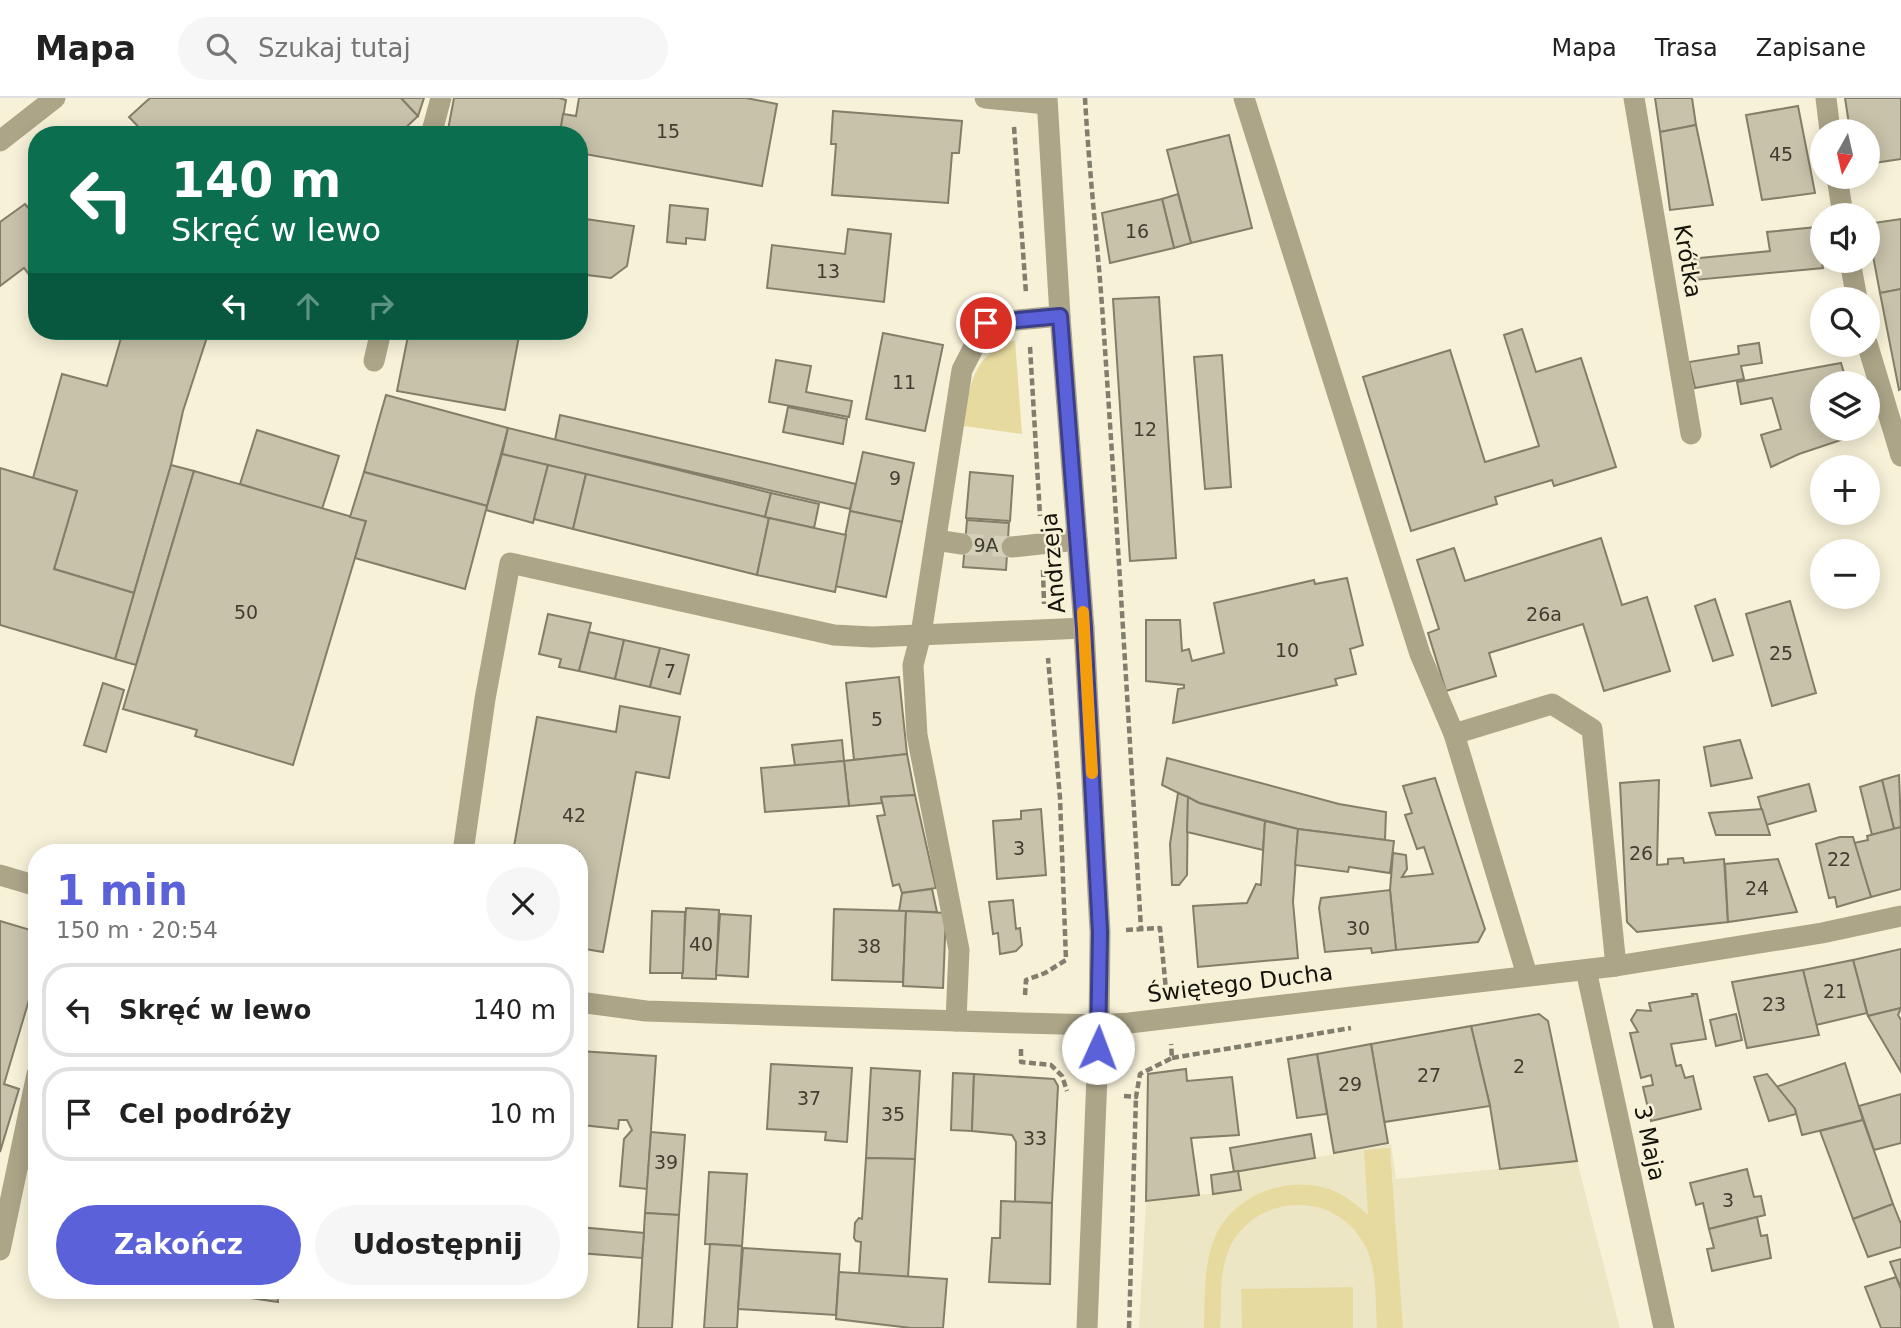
<!DOCTYPE html>
<html lang="pl">
<meta charset="utf-8">
<style>
:root{--surface:#fff;--page:#f6f6f6;--text:#222;--muted:#767676;--line:#e0e0e0;--accent:#5b61d8}
body{margin:0;font-family:"DejaVu Sans",sans-serif;background:var(--page);color:var(--text);height:100vh;display:flex;flex-direction:column;font-size:26px;white-space:nowrap}
*{box-sizing:border-box;margin:0}
p{font-size:23px;color:var(--muted)}
.icon{flex:none;width:38px;height:38px;fill:none;stroke:currentColor;stroke-width:2;stroke-linecap:round;stroke-linejoin:round}
.map{position:relative;flex:1;overflow:hidden}
.drawer{position:absolute;left:28px;top:746px;width:560px;height:455px;display:flex;flex-direction:column;background:var(--surface);border-radius:28px;box-shadow:0 4px 18px #0003}
.drawer>*{flex:none}
.guide{position:absolute;left:28px;top:28px;width:560px;height:214px;border-radius:28px;box-shadow:0 4px 18px #0003;background:#0b6e4f;color:#fff;overflow:hidden}
.needle{width:46px;rotate:188deg}
.controls{position:absolute;left:1810px;top:21px;display:grid;gap:14px}
.controls a{display:grid;place-items:center;width:70px;height:70px;border-radius:50%;background:var(--surface);box-shadow:0 4px 18px #0003;font-size:35px}
.pin{position:absolute;display:grid;place-items:center;width:60px;height:60px;color:#fff;margin:-30px;border:4px solid #fff;border-radius:50%;box-shadow:0 2px 7px #0007}
.me{position:absolute;width:77px;margin:-38px;rotate:2deg;stroke-linejoin:round;filter:drop-shadow(0 0 5px #0008)}
.turn{display:flex;align-items:center;gap:24px;height:147px;padding:0 28px;font-size:32px}
.turn .icon{width:91px;height:91px;stroke-width:2.5}
.turn b{display:block;font-size:49px;line-height:60px}
.lanes{display:flex;align-items:center;height:66px;padding:0 28px;background:#0003;justify-content:center;gap:35px;direction:ltr}
.lanes .off{opacity:.35}
.round{display:grid;place-items:center;flex:none;width:74px;height:74px;border-radius:37px;background:var(--page)}
.headline{display:flex;align-items:center;justify-content:space-between;height:119px;padding:0 28px}
h1{font-size:42px;font-weight:700;line-height:52px;color:var(--accent)}
.primary-button{display:flex;gap:14px;margin-top:auto;padding:14px 28px}
.primary-button a{flex:1;height:80px;border-radius:42px;background:var(--accent);color:#fff;font-size:28px;font-weight:700;line-height:80px;text-align:center}
.primary-button a+a{background:var(--page);color:var(--text)}
ul{padding:0;list-style:none}
li{display:flex;align-items:center;gap:21px;height:94px;margin:0 14px 10px;padding:0 14px;border:4px solid var(--line);border-radius:28px}
li div{flex:1}
li b{display:block;font-size:26px}
li em{font-style:normal}
header{display:flex;align-items:center;gap:42px;box-sizing:border-box;height:98px;padding:0 35px;background:var(--surface);border-bottom:2px solid var(--line)}
header strong{font-size:33px}
nav{display:flex;gap:38px;margin-inline-start:auto;font-size:24px}
.search{width:490px;height:63px;background:var(--page);display:flex;align-items:center;gap:18px;box-sizing:border-box;padding:0 24px;border-radius:38px;color:var(--muted);font-size:26px}
.map>svg:first-child{display:block}
.built{fill:#ede6c5}
.green{fill:#e7da9f}
.building{fill:#c8c2aa;stroke:#837e67;stroke-width:2}
.lines{fill:none;stroke-linecap:round;stroke-linejoin:round}
.minor-tunnel{stroke:#d5d0b9;stroke-width:21;stroke-dasharray:21 10;stroke-linecap:butt}
.path{stroke:#827e6d;stroke-width:4.5;stroke-dasharray:7 3.5;stroke-linecap:butt}
.minor{stroke:#aca588;stroke-width:21}
.route-casing{stroke:#3b3f8c;stroke-width:18}
.route{stroke:#5b61d8;stroke-width:12}
.slow{stroke:#f59e0b;stroke-width:12}
.labels{text-anchor:middle;stroke-width:5;stroke-linejoin:round;paint-order:stroke}
.number-label{font-size:19px;fill:#413e31}
.street-label{font-size:23px;fill:#141209;stroke:#f7f1d8}
</style>
<header>
<strong>Mapa</strong>
<div class="search"><svg class="icon" aria-label="search" viewBox="0 0 24 24"><circle cx="10" cy="10" r="6"/><path d="M15 15l6 6"/></svg>Szukaj tutaj</div>
<nav><a>Mapa</a><a>Trasa</a><a>Zapisane</a></nav>
</header>
<div class="map">
<svg width="1901" height="1230" viewBox="0 0 1901 1230">
<rect width="100%" height="100%" fill="#f7f1d8"/>
<polygon class="built" points="1391,1046 1396,1081 1577,1063 1620,1230 1139,1230 1146,1103 1241,1092 1238,1073"/>
<g class="green">
<path d="M 1015,242 L 1022,336 L 964,328 C 968,289 973,255 1015,242 Z"/>
<path d="M 1390,1050 L 1403,1230 L 1377,1230 C 1375,1201 1378,1166 1361,1141 C 1331,1093 1259,1097 1232,1145 C 1218,1170 1222,1203 1220,1230 L 1204,1230 C 1205,1200 1203,1167 1215,1139 C 1233,1097 1286,1077 1329,1091 C 1344,1096 1357,1107 1368,1117 L 1364,1052 Z"/>
<polygon points="1353,1189 1353,1230 1242,1230 1241,1191"/>
</g>
<g class="building">
<polygon points="150,0 401,0 418,18 398,37 146,37 129,19"/>
<polygon points="401,0 424,0 418,18"/>
<polygon points="454,0 559,0 566,2 560,37 447,37"/>
<polygon points="579,0 746,0 777,6 762,88 579,55 579,37 560,35 563,16 576,18"/>
<polygon points="1655,0 1692,0 1696,27 1660,34"/>
<polygon points="1845,0 1901,0 1901,61 1867,66 1867,33 1850,33"/>
<polygon points="1798,8 1815,95 1762,102 1746,17"/>
<polygon points="833,13 962,23 959,55 952,55 948,105 832,97 836,46 831,46"/>
<polygon points="1696,27 1713,107 1670,112 1660,34"/>
<polygon points="1229,37 1252,130 1191,145 1167,52"/>
<polygon points="1178,96 1191,145 1174,150 1162,101"/>
<polygon points="1162,101 1174,150 1110,165 1102,115"/>
<polygon points="25,106 37,120 37,187 24,170 0,188 0,124"/>
<polygon points="670,107 708,111 705,142 686,140 686,146 667,144"/>
<polygon points="579,120 634,128 627,168 611,180 579,176"/>
<polygon points="1901,121 1901,191 1880,195 1867,126"/>
<polygon points="1816,129 1823,170 1694,182 1690,161 1770,153 1767,134"/>
<polygon points="848,131 891,136 884,204 767,190 772,147 845,156"/>
<polygon points="1901,191 1901,291 1899,292 1880,195"/>
<polygon points="1159,199 1176,460 1130,463 1113,201"/>
<polygon points="1522,231 1536,274 1581,260 1616,369 1554,388 1552,382 1495,399 1497,406 1411,433 1363,279 1450,252 1485,364 1539,348 1504,237"/>
<polygon points="123,233 209,233 183,313 171,367 134,495 54,471 77,393 33,380 62,276 107,288"/>
<polygon points="409,233 520,233 505,312 397,293"/>
<polygon points="883,235 943,247 925,333 866,321"/>
<polygon points="1759,245 1762,265 1741,268 1744,281 1695,290 1689,264 1739,256 1738,248"/>
<polygon points="1222,257 1231,389 1205,391 1194,259"/>
<polygon points="776,262 811,268 806,294 852,303 849,319 769,304"/>
<polygon points="1841,265 1847,285 1822,285 1822,331 1860,331 1862,335 1799,356 1771,369 1761,337 1781,331 1772,300 1741,306 1737,284"/>
<polygon points="386,297 508,330 487,408 364,374"/>
<polygon points="788,309 847,321 843,346 783,334"/>
<polygon points="560,317 856,386 850,411 555,342"/>
<polygon points="508,330 771,395 765,419 502,356"/>
<polygon points="257,332 339,358 322,411 240,386"/>
<polygon points="863,354 914,365 902,424 850,413"/>
<polygon points="502,356 548,367 533,425 486,412"/>
<polygon points="171,367 194,373 136,567 115,561"/>
<polygon points="548,367 586,376 573,431 534,421"/>
<polygon points="0,370 77,393 54,471 134,495 115,561 0,527"/>
<polygon points="194,373 366,423 293,667 195,638 197,632 123,611"/>
<polygon points="364,374 487,408 465,491 355,460 366,423 350,419"/>
<polygon points="970,374 1013,378 1010,423 966,420"/>
<polygon points="586,376 769,420 757,477 573,431"/>
<polygon points="771,395 819,406 814,430 765,419"/>
<polygon points="850,413 902,424 886,499 835,488"/>
<polygon points="769,420 846,437 835,494 757,477"/>
<polygon points="967,422 1009,425 1006,472 963,469"/>
<polygon points="1601,440 1622,507 1647,499 1670,573 1604,593 1583,526 1489,555 1496,578 1446,593 1428,535 1439,531 1417,462 1454,450 1465,483"/>
<polygon points="1347,480 1363,547 1350,551 1356,576 1335,581 1337,587 1173,625 1178,591 1184,590 1184,587 1146,583 1146,522 1180,522 1182,553 1189,551 1192,563 1224,555 1214,505 1314,482 1315,486"/>
<polygon points="1715,501 1733,557 1713,563 1695,508"/>
<polygon points="1790,503 1816,595 1772,608 1746,516"/>
<polygon points="548,516 591,525 579,573 559,569 561,561 539,556"/>
<polygon points="589,534 624,542 615,581 579,573"/>
<polygon points="624,542 660,550 650,589 615,581"/>
<polygon points="660,550 689,557 680,596 650,589"/>
<polygon points="899,579 907,656 854,662 846,585"/>
<polygon points="103,585 124,592 106,654 84,647"/>
<polygon points="620,608 680,619 669,680 636,674 603,854 579,850 579,754 513,754 537,619 616,634"/>
<polygon points="842,642 844,663 795,668 792,647"/>
<polygon points="1740,642 1752,680 1711,688 1704,649"/>
<polygon points="907,656 915,697 881,699 882,705 849,708 844,663"/>
<polygon points="1167,660 1339,706 1386,714 1385,742 1298,731 1199,705 1162,687"/>
<polygon points="844,663 849,708 765,714 761,670"/>
<polygon points="1899,677 1901,729 1894,731 1882,682"/>
<polygon points="1435,680 1485,831 1478,844 1396,852 1390,792 1393,755 1406,757 1407,771 1402,779 1433,776 1424,749 1417,751 1405,717 1412,715 1403,688"/>
<polygon points="1659,682 1657,767 1668,766 1668,761 1683,760 1684,765 1724,761 1728,824 1637,834 1627,824 1620,685"/>
<polygon points="1882,682 1894,731 1872,737 1860,689"/>
<polygon points="1809,686 1816,713 1766,727 1758,699"/>
<polygon points="1178,695 1188,699 1187,777 1179,787 1172,787 1170,746"/>
<polygon points="915,697 936,790 902,795 899,786 893,788 877,718 885,717 881,699"/>
<polygon points="1188,699 1199,705 1265,723 1263,752 1187,734"/>
<polygon points="1041,711 1046,777 997,781 993,723 1021,721 1021,713"/>
<polygon points="1762,711 1770,737 1716,737 1709,715"/>
<polygon points="1265,723 1298,731 1293,804 1298,860 1198,869 1193,808 1247,805 1256,786 1261,787"/>
<polygon points="1901,729 1901,791 1871,799 1854,745 1868,742 1867,738"/>
<polygon points="1298,731 1394,743 1390,775 1349,769 1348,774 1295,767"/>
<polygon points="1840,739 1853,739 1871,799 1837,809 1835,799 1829,800 1816,746"/>
<polygon points="1778,761 1797,814 1728,824 1725,766"/>
<polygon points="932,791 937,814 899,813 902,795"/>
<polygon points="1390,792 1396,852 1372,855 1371,850 1325,854 1319,810 1321,800"/>
<polygon points="1013,802 1016,831 1020,830 1022,847 1016,853 1000,856 998,835 993,836 989,804"/>
<polygon points="686,810 719,812 716,881 682,880"/>
<polygon points="834,811 906,813 903,884 832,882"/>
<polygon points="652,813 685,814 683,875 650,875"/>
<polygon points="906,813 946,815 943,890 903,888"/>
<polygon points="720,816 751,818 748,879 716,877"/>
<polygon points="0,823 37,834 37,875 4,986 19,991 0,1054"/>
<polygon points="1901,851 1901,910 1868,918 1853,862"/>
<polygon points="1853,862 1867,915 1816,927 1803,872"/>
<polygon points="1803,872 1819,937 1747,950 1732,884"/>
<polygon points="1692,896 1697,896 1706,941 1671,946 1676,968 1681,967 1685,980 1693,978 1701,1011 1651,1023 1643,989 1653,987 1651,977 1641,980 1630,935 1638,934 1631,922 1637,912 1651,913 1649,905 1693,898"/>
<polygon points="1901,910 1898,917 1901,922 1901,974 1868,918"/>
<polygon points="1539,916 1548,923 1577,1063 1500,1071 1490,1008 1471,928"/>
<polygon points="1736,916 1742,942 1716,948 1710,922"/>
<polygon points="1471,928 1490,1008 1384,1024 1371,946"/>
<polygon points="1371,946 1388,1045 1334,1055 1317,956"/>
<polygon points="579,953 656,958 647,1091 620,1088 624,1041 632,1032 627,1022 619,1022 618,1031 582,1027 582,1021 579,1020"/>
<polygon points="1317,956 1327,1016 1297,1020 1288,961"/>
<polygon points="1845,965 1863,1022 1802,1037 1795,1011 1776,989"/>
<polygon points="771,966 852,970 847,1044 825,1042 826,1034 767,1031"/>
<polygon points="871,970 920,973 915,1061 866,1060"/>
<polygon points="1186,971 1187,983 1232,979 1239,1037 1191,1040 1199,1097 1146,1103 1148,976"/>
<polygon points="953,975 974,976 972,1033 951,1032"/>
<polygon points="974,976 1054,981 1058,988 1052,1105 1015,1104 1016,1044 1012,1037 972,1033"/>
<polygon points="1767,976 1795,1011 1796,1016 1769,1023 1754,979"/>
<polygon points="1901,996 1901,1045 1874,1052 1859,1008"/>
<polygon points="1863,1022 1893,1106 1853,1121 1820,1033"/>
<polygon points="651,1034 685,1037 679,1117 645,1115"/>
<polygon points="1311,1036 1315,1060 1234,1074 1230,1050"/>
<polygon points="866,1060 915,1061 908,1179 859,1176 861,1144 856,1143 854,1140 855,1125 859,1120 862,1121"/>
<polygon points="1747,1071 1754,1099 1761,1098 1765,1117 1709,1131 1703,1105 1696,1107 1690,1085"/>
<polygon points="1238,1073 1241,1092 1213,1096 1211,1077"/>
<polygon points="709,1074 747,1076 742,1148 705,1146"/>
<polygon points="1001,1103 1052,1105 1050,1186 989,1184 992,1140 1000,1140"/>
<polygon points="1893,1106 1901,1126 1901,1149 1868,1159 1853,1121"/>
<polygon points="645,1115 679,1117 672,1230 638,1230"/>
<polygon points="1757,1119 1761,1138 1767,1137 1771,1160 1712,1173 1707,1151 1714,1150 1709,1131"/>
<polygon points="579,1129 644,1135 642,1160 579,1155"/>
<polygon points="710,1146 742,1148 737,1230 704,1230"/>
<polygon points="743,1150 840,1156 836,1217 738,1211"/>
<polygon points="1901,1161 1901,1191 1890,1164"/>
<polygon points="839,1174 947,1181 943,1230 911,1230 836,1221"/>
<polygon points="1896,1179 1901,1191 1901,1230 1881,1230 1865,1189"/>
<polygon points="196,1192 277,1192 278,1204"/>
</g>
<g class="lines">
<polyline class="minor-tunnel" points="962,446 1012,449"/>
<g class="path">
<path d="M 1085,0 C 1089,74 1098,148 1103,222 C 1117,425 1129,628 1141,831"/>
<polyline points="1014,29 1026,195"/>
<polyline points="1030,249 1040,418"/>
<polyline points="1043,472 1044,506"/>
<polyline points="1126,832 1160,830 1166,892"/>
<polyline points="1025,897 1026,882 1045,875 1066,862 1060,700 1048,560"/>
<polyline points="1021,951 1021,964 1051,967 1062,978 1067,993"/>
<polyline points="1172,960 1351,930"/>
<polyline points="1124,998 1136,999 1140,976 1172,960 1171,946"/>
<polyline points="1129,1230 1136,999"/>
</g>
<g class="minor">
<polyline points="985,0 1046,6"/>
<polyline points="1047,0 1060,218 1084,530 1100,834 1099,927 1087,1230"/>
<polyline points="1244,0 1420,556 1454,636 1527,877"/>
<polyline points="1634,0 1691,336"/>
<polyline points="1826,0 1830,33"/>
<polyline points="431,37 441,0"/>
<polyline points="0,43 55,0"/>
<polyline points="1837,79 1843,117"/>
<polyline points="1850,163 1857,201"/>
<polyline points="1867,245 1901,358"/>
<polyline points="374,263 381,233"/>
<polyline points="936,442 962,446"/>
<polyline points="1012,449 1077,442"/>
<polyline points="1454,636 1552,606 1592,631 1616,868"/>
<polyline points="463,754 485,601 510,465 834,537 872,539 1084,530"/>
<polyline points="0,777 37,788"/>
<polyline points="1586,872 1664,1230"/>
<polyline points="579,904 646,913 1022,925 1099,927 1129,925 1616,868 1822,835 1901,818"/>
<polyline points="956,923 959,852 917,637 913,567 921,536 962,272 986,225 1060,218"/>
<polyline points="0,1152 37,976"/>
</g>
</g>
<g class="lines">
<defs>
<polyline id="route" points="986,225 1060,218 1084,530 1100,834 1098,950"/>
</defs>
<use href="#route" class="route-casing"/>
<use href="#route" class="route"/>
<polyline class="slow" points="1083,514 1092,675"/>
</g>
<g class="labels">
<g class="number-label">
<text x="668" y="40">15</text>
<text x="1781" y="63">45</text>
<text x="1137" y="140">16</text>
<text x="828" y="180">13</text>
<text x="904" y="291">11</text>
<text x="1145" y="338">12</text>
<text x="895" y="387">9</text>
<text x="986" y="454">9A</text>
<text x="246" y="521">50</text>
<text x="1544" y="523">26a</text>
<text x="1287" y="559">10</text>
<text x="1781" y="562">25</text>
<text x="670" y="580">7</text>
<text x="877" y="628">5</text>
<text x="574" y="724">42</text>
<text x="1019" y="757">3</text>
<text x="1641" y="762">26</text>
<text x="1839" y="768">22</text>
<text x="1757" y="797">24</text>
<text x="1358" y="837">30</text>
<text x="701" y="853">40</text>
<text x="869" y="855">38</text>
<text x="1835" y="900">21</text>
<text x="1774" y="913">23</text>
<text x="1519" y="975">2</text>
<text x="1429" y="984">27</text>
<text x="1350" y="993">29</text>
<text x="809" y="1007">37</text>
<text x="893" y="1023">35</text>
<text x="1035" y="1047">33</text>
<text x="666" y="1071">39</text>
<text x="1728" y="1109">3</text>
</g>
<g class="street-label">
<text transform="translate(1688 163) rotate(80)" y="8">Krótka</text>
<text transform="translate(1053 465) rotate(-95)" y="8">Andrzeja</text>
<text transform="translate(1240 885) rotate(-7)" y="8">Świętego Ducha</text>
<text transform="translate(1650 1045) rotate(78)" y="8">3 Maja</text>
</g>
</g>
</svg>
<div class="controls">
<a><svg class="needle" viewBox="-14 -14 28 28"><path d="M0-13l5 13h-10z" fill="#e53935"/><path d="M0 13l5-13h-10z" fill="#767676"/></svg></a>
<a><svg class="icon" aria-label="sound" viewBox="0 0 24 24"><path d="M4 9h4l5-4v14l-5-4H4zM17 9q2 3 0 6"/></svg></a>
<a><svg class="icon" aria-label="search" viewBox="0 0 24 24"><circle cx="10" cy="10" r="6"/><path d="M15 15l6 6"/></svg></a>
<a><svg class="icon" aria-label="layers" viewBox="0 0 24 24"><path d="M12 4l9 5-9 5-9-5zM3 14l9 5 9-5"/></svg></a>
<a>+</a>
<a>−</a>
</div>
<div class="pin" style="left:986px;top:225px;background:#d93025"><svg class="icon" aria-label="arrive" viewBox="0 0 24 24"><path d="M6 21V4h12l-3 4 3 4H6"/></svg></div>
<svg class="me" style="left:1098px;top:950px" viewBox="-20 -20 40 40"><circle r="19" fill="#fff"/><path d="M0-13L10 11 0 6-10 11z" fill="#5b61d8"/></svg>
<div class="guide">
<div class="turn"><svg class="icon" aria-label="left" viewBox="0 0 24 24"><path d="M17 20v-9H6M10 6l-5 5 5 5"/></svg><div><b>140 m</b>Skręć w lewo</div></div>
<div class="lanes"><svg class="icon" aria-label="left" viewBox="0 0 24 24"><path d="M17 20v-9H6M10 6l-5 5 5 5"/></svg><svg class="icon off" aria-label="ahead" viewBox="0 0 24 24"><path d="M12 20V5M6 11l6-6 6 6"/></svg><svg class="icon off" aria-label="right" viewBox="0 0 24 24"><path d="M7 20v-9h11M14 6l5 5-5 5"/></svg></div>
</div>
<section class="drawer">
<div class="headline"><div><h1>1 min</h1><p>150 m · 20:54</p></div><a class="round"><svg class="icon" aria-label="close" viewBox="0 0 24 24"><path d="M6 6l12 12M18 6L6 18"/></svg></a></div>
<ul>
<li><svg class="icon" aria-label="left" viewBox="0 0 24 24"><path d="M17 20v-9H6M10 6l-5 5 5 5"/></svg><div><b>Skręć w lewo</b></div><em>140 m</em></li>
<li><svg class="icon" aria-label="arrive" viewBox="0 0 24 24"><path d="M6 21V4h12l-3 4 3 4H6"/></svg><div><b>Cel podróży</b></div><em>10 m</em></li>
</ul>
<div class="primary-button"><a>Zakończ</a><a>Udostępnij</a></div>
</section>
</div>
